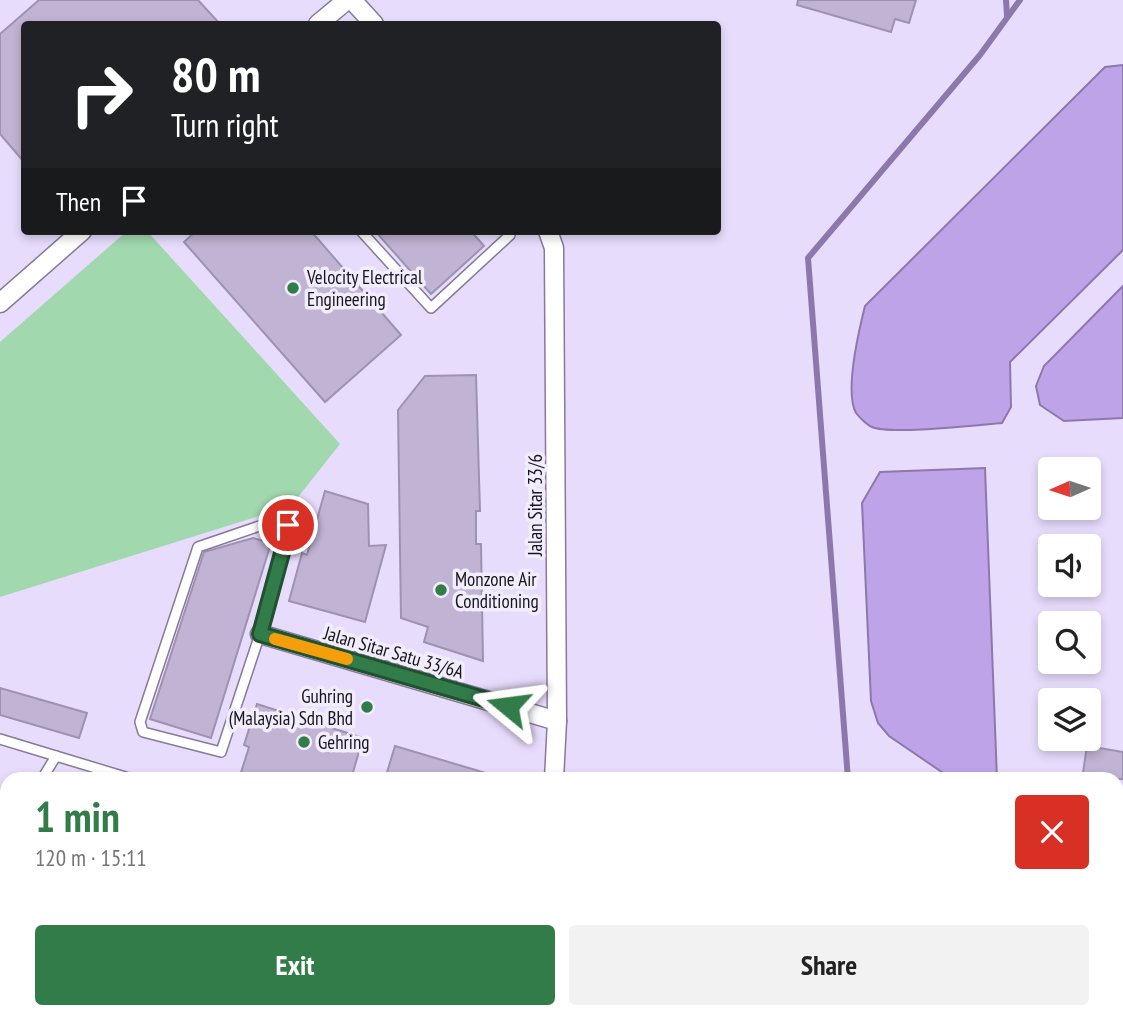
<!DOCTYPE html>
<meta charset="utf-8">
<style>
:root{--surface:#fff;--page:#f2f2f2;--text:#222;--muted:#767676;--accent:#327c4a}
body{margin:0;font-family:"PT Sans Narrow",sans-serif;background:var(--page);color:var(--text);height:100vh;display:flex;flex-direction:column;font-size:26px;white-space:nowrap}
*{box-sizing:border-box;margin:0}
p{font-size:23px;color:var(--muted)}
.icon{flex:none;width:38px;height:38px;fill:none;stroke:currentColor;stroke-width:2;stroke-linecap:round;stroke-linejoin:round}
.map{position:relative;flex:1;overflow:hidden}
.panel{position:absolute;left:0px;top:772px;width:1124px;height:247px;display:flex;flex-direction:column;background:var(--surface);border-radius:21px 21px 0 0;box-shadow:0 4px 10px #0003}
.panel>*{flex:none}
.top-card{position:absolute;left:21px;top:21px;width:700px;height:214px;border-radius:7px;box-shadow:0 4px 10px #0003;background:#202124;color:#fff;overflow:hidden}
.needle{width:46px;rotate:267deg}
.buttons{position:absolute;left:1038px;top:457px;display:grid;gap:14px}
.buttons a{display:grid;place-items:center;width:63px;height:63px;border-radius:7px;background:var(--surface);box-shadow:0 4px 10px #0003;font-size:35px}
.pin{position:absolute;display:grid;place-items:center;width:60px;height:60px;color:#fff;margin:-30px;border:4px solid #fff;border-radius:50%;box-shadow:0 2px 7px #0007}
.me{position:absolute;width:77px;margin:-38px;rotate:286deg;stroke-linejoin:round;filter:drop-shadow(0 0 5px #0008)}
.turn{display:flex;align-items:center;gap:24px;height:147px;padding:0 35px;font-size:32px}
.turn .icon{width:91px;height:91px;stroke-width:2.5}
.turn b{display:block;font-size:49px;line-height:60px}
.then{display:flex;align-items:center;height:66px;padding:0 35px;background:#0003;gap:14px;font-size:26px}
.round{display:grid;place-items:center;flex:none;width:74px;height:74px;border-radius:7px;background:var(--page)}
.overview{display:flex;align-items:center;justify-content:space-between;height:119px;padding:0 35px}
h1{font-size:42px;font-weight:700;line-height:52px;color:var(--accent)}
.primary-button{display:flex;gap:14px;margin-top:auto;padding:14px 35px}
.primary-button a{flex:1;height:80px;border-radius:7px;background:var(--accent);color:#fff;font-size:28px;font-weight:700;line-height:80px;text-align:center}
.primary-button a+a{background:var(--page);color:var(--text)}
.map>svg:first-child{display:block}
.green{fill:#a1d8ae}
.water{fill:#bfa3e8;stroke:#8d78ac;stroke-width:2}
.lines{fill:none;stroke-linecap:round;stroke-linejoin:round}
.stream{stroke:#8d78ac;stroke-width:6}
.building{fill:#c0b3d3;stroke:#9e92b1;stroke-width:2}
.lane-casing{stroke:#867a98;stroke-width:12}
.street-casing{stroke:#867a98;stroke-width:21}
.lane{stroke:#fff;stroke-width:9}
.street{stroke:#fff;stroke-width:18}
.route-casing{stroke:#205130;stroke-width:18}
.route{stroke:#327c4a;stroke-width:12}
.slow{stroke:#f59e0b;stroke-width:12}
.poi-dot{fill:#327c4a;stroke:#f2edfa;stroke-width:2.5}
.labels{text-anchor:middle;stroke-width:7;stroke-linejoin:round;paint-order:stroke}
.poi-label{font-size:19px;fill:#18141f;stroke:#f2edfa;text-anchor:start}
.street-label{font-size:19px;fill:#18141f;stroke:#f2edfa}
</style>
<div class="map">
<svg width="1123" height="1018" viewBox="0 0 1123 1018">
<rect width="100%" height="100%" fill="#e8dcfd"/>
<polygon class="green" points="127,231 147,231 340,444 291,506 0,597 0,342"/>
<g class="water">
<path d="M 1123,65 L 1123,250 L 1010,362 L 1011,407 L 1002,423 C 977,425 890,435 872,427 C 867,425 859,417 856,413 C 844,391 859,330 865,306 L 1105,67 Z"/>
<polygon points="1123,286 1123,418 1064,421 1040,405 1036,386 1044,366"/>
<polygon points="985,468 997,779 952,779 889,736 878,723 871,701 862,503 880,472"/>
</g>
<g class="lines">
<g class="stream">
<polyline points="1006,0 1007,15"/>
<polyline points="848,779 808,258 980,55 1020,0"/>
<polyline points="936,1012 939,1018"/>
</g>
</g>
<g class="building">
<polygon points="39,0 198,0 220,24 24,24 24,162 0,134 0,34"/>
<polygon points="798,0 916,0 909,23 895,19 891,32 797,5"/>
<polygon points="196,231 311,231 401,335 325,402 184,242"/>
<polygon points="375,231 471,231 484,246 431,294"/>
<polygon points="476,375 480,511 476,511 476,544 481,544 483,661 424,642 428,627 401,618 398,410 425,376"/>
<polygon points="325,491 368,504 369,546 386,545 365,622 289,601 302,553 307,555"/>
<polygon points="253,538 271,543 211,738 150,719 204,552"/>
<polygon points="0,688 87,713 79,738 0,715"/>
<polygon points="257,704 363,738 351,779 239,779 249,747 244,745"/>
<polygon points="395,746 489,774 488,779 385,779"/>
<polygon points="1087,746 1123,752 1123,779 1082,779"/>
</g>
<g class="lines">
<defs>
<g id="lane">
<polyline points="361,231 431,308 510,235 506,231"/>
<polygon points="277,520 288,525 288,531 260,634 221,752 143,732 140,722 198,547"/>
<polyline points="0,739 56,756"/>
<polyline points="42,779 56,756 132,779"/>
<polyline points="0,852 7,839"/>
<polyline points="685,1012 686,1018"/>
<polyline points="439,1018 440,1012"/>
<polyline points="556,1018 558,1012"/>
<polyline points="1019,1018 1020,1012"/>
</g>
<g id="street">
<polyline points="352,0 374,24"/>
<polyline points="318,24 347,0"/>
<polyline points="548,231 554,248 557,721 554,779"/>
<polyline points="0,303 82,231"/>
<polyline points="260,634 557,721"/>
<polyline points="500,1018 502,1012"/>
</g>
</defs>
<use href="#lane" class="lane-casing"/>
<use href="#street" class="street-casing"/>
<use href="#lane" class="lane"/>
<use href="#street" class="street"/>
</g>
<g class="lines">
<defs>
<polyline id="route" points="288,525 288,531 260,634 508,706"/>
</defs>
<use href="#route" class="route-casing"/>
<use href="#route" class="route"/>
<polyline class="slow" points="275,639 347,659"/>
</g>
<g class="poi-dot">
<circle cx="293" cy="288" r="7"/>
<circle cx="441" cy="590" r="7"/>
<circle cx="367" cy="707" r="7"/>
<circle cx="304" cy="742" r="7"/>
</g>
<g class="labels">
<g class="poi-label">
<text x="307" y="284">Velocity Electrical<tspan x="307" dy="22">Engineering</tspan></text>
<text x="455" y="586">Monzone Air<tspan x="455" dy="22">Conditioning</tspan></text>
<text x="353" y="703" text-anchor="end">Guhring<tspan x="353" dy="22">(Malaysia) Sdn Bhd</tspan></text>
<text x="318" y="749">Gehring</text>
</g>
<g class="street-label">
<text transform="translate(535 505) rotate(-90)" y="7">Jalan Sitar 33/6</text>
<text transform="translate(394 652) rotate(16)" y="7">Jalan Sitar Satu 33/6A</text>
</g>
</g>
</svg>
<div class="buttons">
<a><svg class="needle" viewBox="-14 -14 28 28"><path d="M0-13l5 13h-10z" fill="#e53935"/><path d="M0 13l5-13h-10z" fill="#767676"/></svg></a>
<a><svg class="icon" aria-label="sound" viewBox="0 0 24 24"><path d="M4 9h4l5-4v14l-5-4H4zM17 9q2 3 0 6"/></svg></a>
<a><svg class="icon" aria-label="search" viewBox="0 0 24 24"><circle cx="10" cy="10" r="6"/><path d="M15 15l6 6"/></svg></a>
<a><svg class="icon" aria-label="layers" viewBox="0 0 24 24"><path d="M12 4l9 5-9 5-9-5zM3 14l9 5 9-5"/></svg></a>
</div>
<div class="pin" style="left:288px;top:525px;background:#d93025"><svg class="icon" aria-label="arrive" viewBox="0 0 24 24"><path d="M6 21V4h12l-3 4 3 4H6"/></svg></div>
<svg class="me" style="left:508px;top:706px" viewBox="-20 -20 40 40"><path d="M0-17L14 15 0 8-14 15z" fill="#327c4a" stroke="#fff" stroke-width="4"/></svg>
<div class="top-card">
<div class="turn"><svg class="icon" aria-label="right" viewBox="0 0 24 24"><path d="M7 20v-9h11M14 6l5 5-5 5"/></svg><div><b>80 m</b>Turn right</div></div>
<div class="then">Then<svg class="icon" aria-label="arrive" viewBox="0 0 24 24"><path d="M6 21V4h12l-3 4 3 4H6"/></svg></div>
</div>
<section class="panel">
<div class="overview"><div><h1>1 min</h1><p>120 m · 15:11</p></div><a class="round" style="background:#d93025;color:#fff"><svg class="icon" aria-label="close" viewBox="0 0 24 24"><path d="M6 6l12 12M18 6L6 18"/></svg></a></div>
<div class="primary-button"><a>Exit</a><a>Share</a></div>
</section>
</div>
